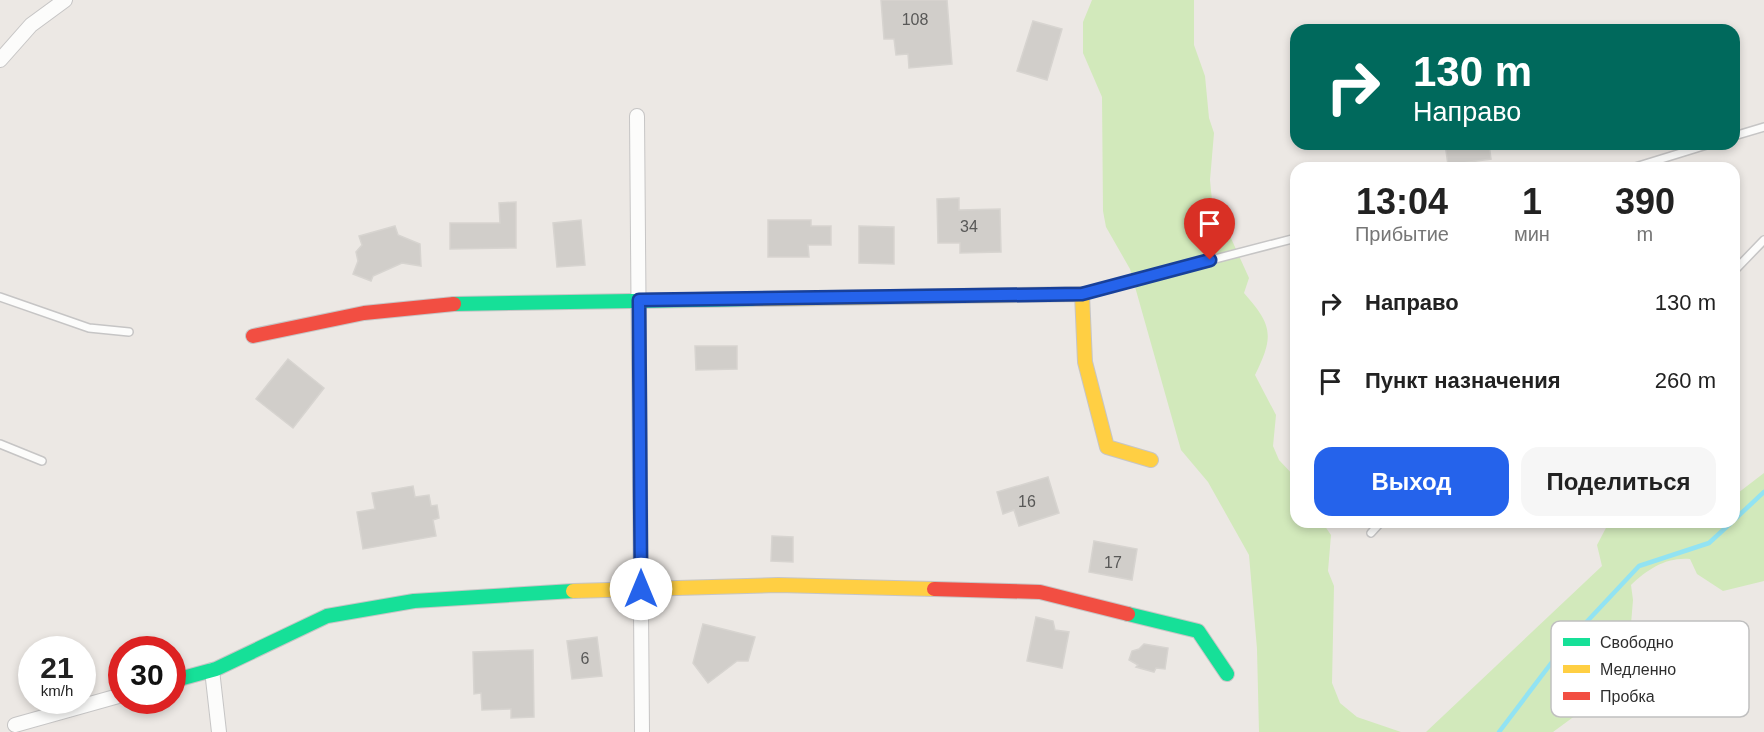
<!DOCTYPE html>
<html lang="ru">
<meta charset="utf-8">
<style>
:root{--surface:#fff;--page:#f6f6f6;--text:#222;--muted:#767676;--accent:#2563eb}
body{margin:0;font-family:Helvetica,sans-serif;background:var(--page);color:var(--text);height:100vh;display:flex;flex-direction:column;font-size:22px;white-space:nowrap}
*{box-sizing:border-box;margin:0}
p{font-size:20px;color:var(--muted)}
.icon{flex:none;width:33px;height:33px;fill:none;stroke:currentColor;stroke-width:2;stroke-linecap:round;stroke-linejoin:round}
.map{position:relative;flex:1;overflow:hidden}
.side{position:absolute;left:1290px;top:162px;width:450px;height:366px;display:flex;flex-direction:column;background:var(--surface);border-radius:18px;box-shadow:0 3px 9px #0003}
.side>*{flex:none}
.guide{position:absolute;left:1290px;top:24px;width:450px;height:126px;border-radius:18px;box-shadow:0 3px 9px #0003;background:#00695c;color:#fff;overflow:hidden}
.speed{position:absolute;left:18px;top:636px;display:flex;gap:12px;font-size:30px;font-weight:700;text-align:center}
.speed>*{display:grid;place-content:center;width:78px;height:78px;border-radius:50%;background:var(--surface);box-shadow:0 3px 9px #0003;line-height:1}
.speed small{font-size:15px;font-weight:400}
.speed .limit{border:9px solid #d22;background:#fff;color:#111}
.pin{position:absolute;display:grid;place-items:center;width:51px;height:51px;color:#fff;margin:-62px -26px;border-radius:50% 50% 50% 0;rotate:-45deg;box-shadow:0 0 6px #0007}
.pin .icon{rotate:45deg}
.me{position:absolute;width:66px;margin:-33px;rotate:0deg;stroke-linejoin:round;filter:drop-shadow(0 0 4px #0008)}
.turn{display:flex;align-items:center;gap:21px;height:126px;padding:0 24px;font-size:27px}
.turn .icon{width:78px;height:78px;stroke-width:2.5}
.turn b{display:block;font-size:42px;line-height:51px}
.eta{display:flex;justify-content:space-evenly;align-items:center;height:102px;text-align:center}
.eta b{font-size:36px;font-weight:700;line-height:42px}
.cta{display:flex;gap:12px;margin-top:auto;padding:12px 24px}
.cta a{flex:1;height:69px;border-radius:18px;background:var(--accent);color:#fff;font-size:24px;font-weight:700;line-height:69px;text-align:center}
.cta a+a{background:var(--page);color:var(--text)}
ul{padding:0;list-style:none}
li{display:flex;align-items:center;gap:18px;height:78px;padding:0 24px}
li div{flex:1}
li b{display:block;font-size:22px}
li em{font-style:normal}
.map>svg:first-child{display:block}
.green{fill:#d2e9bb}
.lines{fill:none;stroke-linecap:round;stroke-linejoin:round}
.stream{stroke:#92e3f3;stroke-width:4.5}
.building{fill:#d1ceca;stroke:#d7d4d0;stroke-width:1.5}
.lane-casing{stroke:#c6c5c5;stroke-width:10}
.street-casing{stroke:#c6c5c5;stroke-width:16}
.fast-casing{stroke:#c6c5c5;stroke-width:16}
.slow-casing{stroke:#c6c5c5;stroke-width:16}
.jam-casing{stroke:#c6c5c5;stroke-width:16}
.lane{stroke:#fcfcfb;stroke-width:7}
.street{stroke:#fcfcfb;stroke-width:14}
.fast{stroke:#16e098;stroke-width:14}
.slow{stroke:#ffcf43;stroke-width:14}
.jam{stroke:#f24e42;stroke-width:14}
.route-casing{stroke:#184099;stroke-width:15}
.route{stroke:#2563eb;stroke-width:10}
.labels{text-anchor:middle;stroke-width:6;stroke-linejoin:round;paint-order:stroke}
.number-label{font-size:16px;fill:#585857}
.key{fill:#fff;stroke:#c0c0c0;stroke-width:1.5}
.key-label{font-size:16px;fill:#2e2e2e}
</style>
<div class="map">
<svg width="1764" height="732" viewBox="0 0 1764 732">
<rect width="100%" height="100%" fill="#ece8e4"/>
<g class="green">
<path d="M 1092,0 L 1194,0 L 1194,45 L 1205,76 L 1209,118 L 1214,133 L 1210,180 L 1213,211 L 1230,236 L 1249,278 L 1244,293 C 1273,326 1274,336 1255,375 L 1276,415 L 1273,446 L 1279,460 L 1296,478 L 1296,522 L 1322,522 L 1331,535 L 1328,571 L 1334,586 L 1332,683 L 1340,703 L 1357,717 L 1401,732 L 1259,732 L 1257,649 L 1249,555 L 1208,482 L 1181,450 L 1130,269 L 1106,227 L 1103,211 L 1102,97 L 1083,53 L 1083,22 Z"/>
<path d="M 1764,473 L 1764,581 L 1723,591 L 1697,574 L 1690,559 C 1666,557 1648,569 1631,585 L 1633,600 L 1629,648 L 1606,693 L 1553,732 L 1426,732 L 1602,566 L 1597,545 L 1608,524 L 1734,522 L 1734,496 Z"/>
</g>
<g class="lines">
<g class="stream">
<polyline points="1734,520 1764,492"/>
<polyline points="1499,732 1565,645 1639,566 1709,543 1732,522"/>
</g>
</g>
<g class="building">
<polygon points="881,0 947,0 952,64 909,68 908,54 896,55 894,39 884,39"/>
<polygon points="1033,21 1062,29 1047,80 1017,71"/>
<polygon points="1445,144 1489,144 1491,159 1448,165"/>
<polygon points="959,198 959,210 1000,209 1001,252 960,253 960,243 938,243 937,199"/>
<polygon points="516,202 516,248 450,249 450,223 500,223 499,203"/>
<polygon points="581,220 585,265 557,267 553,223"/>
<polygon points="768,220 811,220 811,226 831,226 831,245 808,245 809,257 768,257"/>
<polygon points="395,226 398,235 420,244 421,266 402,263 373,276 371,281 353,274 358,261 356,252 362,245 359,236"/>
<polygon points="859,226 894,227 894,264 859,263"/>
<polygon points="695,346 737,346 737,369 696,370"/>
<polygon points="288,359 324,388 293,428 256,399"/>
<polygon points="1048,477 1059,513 1019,526 1014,510 1003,514 997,492"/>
<polygon points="413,486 415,497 429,495 431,506 437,505 439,518 433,520 436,536 363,549 357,512 375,509 372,493"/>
<polygon points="772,536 793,537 793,562 771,561"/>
<polygon points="1094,541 1137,549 1132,580 1089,572"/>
<polygon points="1036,617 1053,621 1055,630 1069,632 1062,668 1027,661"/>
<polygon points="703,624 755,637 748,661 737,661 708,683 693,663"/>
<polygon points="597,637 602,676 572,679 567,641"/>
<polygon points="1144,644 1168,648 1165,669 1156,668 1154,672 1136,667 1138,665 1129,660 1132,651 1139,649"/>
<polygon points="533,650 534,717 511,718 511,709 482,710 481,693 474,694 473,652"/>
</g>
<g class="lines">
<defs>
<g id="lane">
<polyline points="1734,136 1764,127"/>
<polyline points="1632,168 1710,144"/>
<polyline points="1734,271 1764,240"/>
<polyline points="1084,293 1296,238"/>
<polyline points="0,297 89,328 129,332"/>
<polyline points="0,444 42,461"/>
<polyline points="1371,533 1381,522"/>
</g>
<g id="street">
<polyline points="0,60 31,25 65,0"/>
<polyline points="637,116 642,732"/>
<polyline points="212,670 219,732"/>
<polyline points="15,725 122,695"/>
</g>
<g id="fast">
<polyline points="454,304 756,299"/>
<polyline points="1128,614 1198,631 1227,674"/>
<polyline points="172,681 216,669 327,616 414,601 573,591"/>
</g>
<g id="slow">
<polyline points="756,299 1082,294 1085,362 1107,447 1151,460"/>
<polyline points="573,591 778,585 934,589"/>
</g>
<g id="jam">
<polyline points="253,336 364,313 454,304"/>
<polyline points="934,589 1040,592 1128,614"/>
</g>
</defs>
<use href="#lane" class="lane-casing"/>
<use href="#street" class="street-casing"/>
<use href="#fast" class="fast-casing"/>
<use href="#slow" class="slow-casing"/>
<use href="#jam" class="jam-casing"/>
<use href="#lane" class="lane"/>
<use href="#street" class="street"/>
<use href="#fast" class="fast"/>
<use href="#slow" class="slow"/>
<use href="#jam" class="jam"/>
</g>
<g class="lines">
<defs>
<polyline id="route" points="641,589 639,300 1082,294 1210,260"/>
</defs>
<use href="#route" class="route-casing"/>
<use href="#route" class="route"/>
</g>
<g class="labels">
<g class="number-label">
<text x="915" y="25">108</text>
<text x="969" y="232">34</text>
<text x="1027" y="507">16</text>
<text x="1113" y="568">17</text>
<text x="585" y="664">6</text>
</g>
</g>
<rect x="1551" y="621" width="198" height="96" rx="9" class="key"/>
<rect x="1563" y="638" width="27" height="8" fill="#16e098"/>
<rect x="1563" y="665" width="27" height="8" fill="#ffcf43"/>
<rect x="1563" y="692" width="27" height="8" fill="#f24e42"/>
<g class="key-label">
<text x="1600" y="648">Свободно</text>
<text x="1600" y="675">Медленно</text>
<text x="1600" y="702">Пробка</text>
</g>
</svg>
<div class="speed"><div>21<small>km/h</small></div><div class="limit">30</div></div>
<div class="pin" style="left:1210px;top:260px;background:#d93025"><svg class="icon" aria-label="arrive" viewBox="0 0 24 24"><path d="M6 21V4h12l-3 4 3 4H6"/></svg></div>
<svg class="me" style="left:641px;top:589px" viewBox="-20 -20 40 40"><circle r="19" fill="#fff"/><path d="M0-13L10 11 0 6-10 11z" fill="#2563eb"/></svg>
<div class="guide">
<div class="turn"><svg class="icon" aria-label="right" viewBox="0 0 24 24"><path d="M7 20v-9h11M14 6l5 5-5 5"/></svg><div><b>130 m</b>Направо</div></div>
</div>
<section class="side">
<div class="eta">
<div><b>13:04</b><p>Прибытие</p></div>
<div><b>1</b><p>мин</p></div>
<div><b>390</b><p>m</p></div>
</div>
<ul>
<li><svg class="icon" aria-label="right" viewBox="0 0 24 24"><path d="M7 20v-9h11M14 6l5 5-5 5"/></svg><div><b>Направо</b></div><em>130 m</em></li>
<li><svg class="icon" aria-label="arrive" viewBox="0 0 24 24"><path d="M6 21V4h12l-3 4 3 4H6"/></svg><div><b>Пункт назначения</b></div><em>260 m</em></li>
</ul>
<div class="cta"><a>Выход</a><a>Поделиться</a></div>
</section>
</div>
